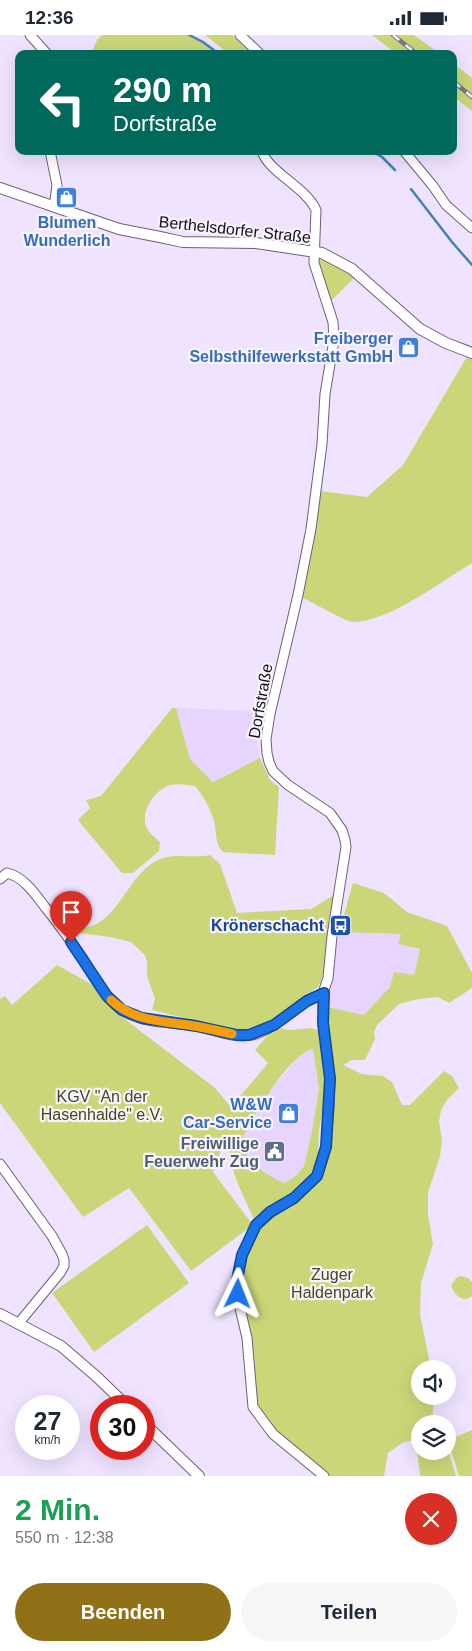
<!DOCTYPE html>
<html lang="de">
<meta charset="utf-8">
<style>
:root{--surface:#fff;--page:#f6f6f7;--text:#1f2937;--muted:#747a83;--accent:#917117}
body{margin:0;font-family:Helvetica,sans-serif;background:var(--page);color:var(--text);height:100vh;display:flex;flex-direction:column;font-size:19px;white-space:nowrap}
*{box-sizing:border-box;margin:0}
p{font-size:16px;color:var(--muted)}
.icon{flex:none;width:28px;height:28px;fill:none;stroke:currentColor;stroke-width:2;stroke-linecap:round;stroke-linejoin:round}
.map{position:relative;height:1441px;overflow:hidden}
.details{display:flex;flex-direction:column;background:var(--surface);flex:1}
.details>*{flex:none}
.guide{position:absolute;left:15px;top:15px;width:442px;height:105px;border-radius:10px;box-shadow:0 5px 20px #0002;background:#00695c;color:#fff;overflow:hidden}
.fabs{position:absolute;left:411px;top:1325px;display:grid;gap:10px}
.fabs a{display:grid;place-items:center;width:45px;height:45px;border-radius:50%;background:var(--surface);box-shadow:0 5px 20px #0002;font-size:25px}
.speed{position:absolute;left:15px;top:1360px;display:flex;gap:10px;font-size:25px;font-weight:700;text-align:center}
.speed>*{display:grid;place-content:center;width:65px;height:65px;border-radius:50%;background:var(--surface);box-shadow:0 5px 20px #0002;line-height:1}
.speed small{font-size:12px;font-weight:400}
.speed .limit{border:8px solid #d22;background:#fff;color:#111}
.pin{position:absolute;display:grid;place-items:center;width:42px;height:42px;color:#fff;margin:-51px -21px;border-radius:50% 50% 50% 0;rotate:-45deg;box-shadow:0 0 5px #0007}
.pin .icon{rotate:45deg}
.me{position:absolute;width:55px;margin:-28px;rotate:2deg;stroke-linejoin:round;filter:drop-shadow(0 0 4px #0008)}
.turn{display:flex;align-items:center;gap:18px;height:105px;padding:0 15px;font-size:22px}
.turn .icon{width:65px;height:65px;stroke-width:2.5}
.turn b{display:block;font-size:35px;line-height:42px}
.round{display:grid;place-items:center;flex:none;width:52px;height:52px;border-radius:26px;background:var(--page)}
.headline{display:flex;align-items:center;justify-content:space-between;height:85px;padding:0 15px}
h1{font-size:30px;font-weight:700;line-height:38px;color:#1e9e55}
.button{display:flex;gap:10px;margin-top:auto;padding:10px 15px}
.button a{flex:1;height:58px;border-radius:30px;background:var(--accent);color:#fff;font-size:20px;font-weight:700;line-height:58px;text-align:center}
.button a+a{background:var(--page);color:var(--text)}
.status{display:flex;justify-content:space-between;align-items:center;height:35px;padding:0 25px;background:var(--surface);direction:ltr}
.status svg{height:14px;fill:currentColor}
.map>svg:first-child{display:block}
.built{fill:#e8d5ff}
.green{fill:#cbd679;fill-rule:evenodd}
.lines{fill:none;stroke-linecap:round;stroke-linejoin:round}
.stream{stroke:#4682b1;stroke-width:2.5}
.minor-casing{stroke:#6d5f7d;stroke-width:11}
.tertiary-casing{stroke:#6d5f7d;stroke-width:12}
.minor{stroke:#fff;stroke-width:9}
.tertiary{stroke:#fff;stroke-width:10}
.rail-casing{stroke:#7f768a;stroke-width:4.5}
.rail{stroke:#f8f4fc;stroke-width:2.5;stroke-dasharray:8;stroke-linecap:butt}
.route-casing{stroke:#114b97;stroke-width:12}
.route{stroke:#1a73e8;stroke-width:9}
.slow{stroke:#f59e0b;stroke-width:9}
.labels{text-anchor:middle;stroke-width:4.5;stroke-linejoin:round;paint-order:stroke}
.shop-label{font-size:16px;font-weight:bold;fill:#366cbe;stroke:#f8f4fc;text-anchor:end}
.street-label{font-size:16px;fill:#150f1b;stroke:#f8f4fc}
.transit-label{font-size:16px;font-weight:bold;fill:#164399;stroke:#f8f4fc;text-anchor:end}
.park-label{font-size:16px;fill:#43481f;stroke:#f8f4fc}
.service-label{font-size:16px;font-weight:bold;fill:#4e5e75;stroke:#f8f4fc;text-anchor:end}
</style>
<div class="status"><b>12:36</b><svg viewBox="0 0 49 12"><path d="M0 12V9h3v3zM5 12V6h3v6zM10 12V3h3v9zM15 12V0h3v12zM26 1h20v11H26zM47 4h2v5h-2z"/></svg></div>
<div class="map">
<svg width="472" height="1441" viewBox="0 0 472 1441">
<rect width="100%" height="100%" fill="#efe3ff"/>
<g class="built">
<polygon points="176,673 257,676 257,706 260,723 213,747 190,724"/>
<polygon points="339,897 402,899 399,909 420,914 414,940 390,952 364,980 327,972"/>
<polygon points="313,1013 319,1054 312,1096 304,1131 296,1141 284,1148 274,1144 256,1129 248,1119 243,1102 261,1070 272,1053 295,1026 307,1016"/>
</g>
<g class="green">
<polygon points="102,0 189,0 203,7 219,19 91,19 97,5"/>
<polygon points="205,0 232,0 252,19 229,19"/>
<polygon points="372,0 414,0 440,19 397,19"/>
<polygon points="454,29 472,43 472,76 454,62"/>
<polygon points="321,224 346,236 355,242 330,267 318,228 318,225"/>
<path d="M 468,320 L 472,322 L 472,528 C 442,546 387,588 352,587 C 345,586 310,566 301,562 L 320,456 L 367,462 L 403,430 Z"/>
<path d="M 172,673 L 176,673 L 190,724 L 213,747 L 260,723 L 270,745 L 279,752 L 275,820 L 223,817 C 213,805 218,796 213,783 C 209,771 203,761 195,751 C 187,750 178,748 170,750 C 154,755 138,779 148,795 C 151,800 156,803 160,807 L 159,816 L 133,838 L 122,838 L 78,785 L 90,773 L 86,765 L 101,761 Z"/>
<path d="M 210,820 L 220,829 L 237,878 L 311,874 L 334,860 L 324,933 L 321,946 L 318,952 L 305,961 L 305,964 L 271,986 L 249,996 L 230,994 L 152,975 L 155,964 L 147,941 L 147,928 L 145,920 L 131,907 L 110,902 L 79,898 L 82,893 C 86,892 90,892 94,890 C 120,879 129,841 156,826 C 172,817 192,824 210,820 Z"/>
<polygon points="353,848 384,858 407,877 447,891 472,938 472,953 449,968 438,962 418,964 399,969 377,990 374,997 375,1004 365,1025 352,1025 343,1030 362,1039 383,1041 392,1047 402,1070 410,1070 444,1036 452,1041 459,1053 447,1065 441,1075 439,1087 442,1105 440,1121 428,1158 428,1180 433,1209 421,1248 420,1279 431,1334 420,1334 420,1361 434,1361 432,1389 420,1389 420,1403 402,1408 388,1418 384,1441 329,1441 275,1398 255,1371 249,1302 242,1246 245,1221 256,1200 271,1179 318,1141 327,1112 330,1027 327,972 364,980 390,952 394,937 414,940 420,914 398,909 401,899 339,897"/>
<path d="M 57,930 L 91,949 L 104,963 L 126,985 L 215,1053 L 231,1072 L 268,1028 L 255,1015 L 275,992 L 290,995 L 311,993 L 320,996 L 328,1045 L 319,1095 L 318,1126 L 311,1139 L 293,1161 L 255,1186 C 243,1159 226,1132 230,1102 L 227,1100 L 213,1137 L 253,1190 L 191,1236 L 129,1153 L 83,1182 L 0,1068 L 0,964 L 5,961 L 12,970 ZM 313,1014 L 319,1054 L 312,1096 L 304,1131 L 296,1141 L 284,1148 C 270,1142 254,1132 247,1118 C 245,1113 244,1107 243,1102 C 255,1079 287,1021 313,1014 Z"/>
<polygon points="147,1190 189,1248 94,1317 52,1258"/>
<path d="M 461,1241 L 468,1243 L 472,1247 L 472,1261 L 467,1264 C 458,1264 455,1259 451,1251 L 456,1243 Z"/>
<polygon points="472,1395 472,1441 459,1441 448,1405"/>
<polygon points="420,1412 420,1416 448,1416 448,1415 456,1441 420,1441 417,1414"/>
</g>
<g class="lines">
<g class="stream">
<polyline points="189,0 203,7 219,19"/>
<polyline points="372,116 382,122 395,135"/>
<polyline points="411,154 452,207 472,230"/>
</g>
<defs>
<g id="minor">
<polyline points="30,0 47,19"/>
<polyline points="240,0 260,19"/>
<polyline points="50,116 57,150 54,172"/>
<path d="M 262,116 C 269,138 305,151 316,175 L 314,228 L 333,287 L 334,305 L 325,359 L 322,409 L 311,494 L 298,560 L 270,679 L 266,704 L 267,718 L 269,727 L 273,736 L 288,750 L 330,778 L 342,795 L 345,805 L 346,812 L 332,901 L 328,943 L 323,958 L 323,988 L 330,1043 L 329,1071 L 326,1112 L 317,1141 L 294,1163 L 271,1177 L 256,1190 L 242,1220 L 237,1245 L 240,1273 L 247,1303 L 253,1372 L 273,1399 L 324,1441"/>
<polyline points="404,116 433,151 446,170 472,193"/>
<path d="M 0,844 L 7,838 C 24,842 35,859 45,872 C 58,888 70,905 81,921 C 93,940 104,963 122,975 C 143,989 172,987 196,991 C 213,994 234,1004 252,1000 C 273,995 288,978 306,966 C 312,963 318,961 323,958"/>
<polyline points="0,1129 52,1201 62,1219 64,1225 64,1231 60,1238 18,1289"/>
</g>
<g id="tertiary">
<polyline points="0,153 119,194 160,202 183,207 256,208 322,218 352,234 420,294 446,308 472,318"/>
<polyline points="0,1279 61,1311 97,1342 127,1371"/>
<polyline points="144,1388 199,1441"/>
</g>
</defs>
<use href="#minor" class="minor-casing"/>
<use href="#tertiary" class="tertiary-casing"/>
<use href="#minor" class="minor"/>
<use href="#tertiary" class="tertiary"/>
<defs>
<g id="rail">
<polyline points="393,0 417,19"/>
<polyline points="454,47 472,62"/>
</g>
</defs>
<use href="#rail" class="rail-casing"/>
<use href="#rail" class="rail"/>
</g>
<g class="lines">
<defs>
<polyline id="route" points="71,907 107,961 122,975 142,983 196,991 237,1000 249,1000 274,990 307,966 324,958 323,988 330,1044 326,1112 317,1141 294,1163 270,1177 256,1190 242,1220 237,1245 238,1259"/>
</defs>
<use href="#route" class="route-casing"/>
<use href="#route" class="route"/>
<path class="slow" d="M 111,965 C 135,987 163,986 194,991 C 206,993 219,996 232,999"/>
</g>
<defs>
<symbol id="shop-square" viewBox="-11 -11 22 22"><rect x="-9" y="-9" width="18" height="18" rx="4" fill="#3f7fe0" stroke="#f8f4fc"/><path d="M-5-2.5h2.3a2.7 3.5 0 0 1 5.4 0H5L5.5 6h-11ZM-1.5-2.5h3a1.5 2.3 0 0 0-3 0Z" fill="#fff"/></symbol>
<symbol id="bus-square" viewBox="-11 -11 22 22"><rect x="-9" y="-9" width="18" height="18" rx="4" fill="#1a4fb4" stroke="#f8f4fc"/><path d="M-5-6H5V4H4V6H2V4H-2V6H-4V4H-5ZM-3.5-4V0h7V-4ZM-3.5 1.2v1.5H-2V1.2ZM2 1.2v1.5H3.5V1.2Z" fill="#fff"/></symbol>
<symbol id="civic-square" viewBox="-11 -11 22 22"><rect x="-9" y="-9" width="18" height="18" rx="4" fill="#5c6f8a" stroke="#f8f4fc"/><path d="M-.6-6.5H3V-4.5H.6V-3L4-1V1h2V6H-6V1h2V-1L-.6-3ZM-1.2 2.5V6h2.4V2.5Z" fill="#fff"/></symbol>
</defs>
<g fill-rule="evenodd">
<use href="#shop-square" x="54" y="150" width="25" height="25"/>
<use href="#shop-square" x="396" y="300" width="25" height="25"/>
<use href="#bus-square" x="328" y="878" width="25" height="25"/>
<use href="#shop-square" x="276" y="1066" width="25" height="25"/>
<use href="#civic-square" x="262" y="1104" width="25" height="25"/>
</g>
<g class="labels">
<g class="shop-label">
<text x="67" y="193" text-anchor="middle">Blumen<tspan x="67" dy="18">Wunderlich</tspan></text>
<text x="393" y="309">Freiberger<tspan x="393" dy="18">Selbsthilfewerkstatt GmbH</tspan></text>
<text x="272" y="1075">W&amp;W<tspan x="272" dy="18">Car-Service</tspan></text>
</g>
<g class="street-label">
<text transform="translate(235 194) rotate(6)" y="6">Berthelsdorfer Straße</text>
<text transform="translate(260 666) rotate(-80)" y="6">Dorfstraße</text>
</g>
<g class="transit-label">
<text x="324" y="896">Krönerschacht</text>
</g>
<g class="park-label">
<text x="102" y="1067">KGV "An der<tspan x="102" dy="18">Hasenhalde" e.V.</tspan></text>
<text x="332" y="1245">Zuger<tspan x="332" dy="18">Haldenpark</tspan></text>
</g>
<g class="service-label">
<text x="259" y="1114">Freiwillige<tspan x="259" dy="18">Feuerwehr Zug</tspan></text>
</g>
</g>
</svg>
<div class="fabs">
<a><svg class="icon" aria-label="sound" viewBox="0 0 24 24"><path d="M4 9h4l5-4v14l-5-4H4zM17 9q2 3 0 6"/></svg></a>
<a><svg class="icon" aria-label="layers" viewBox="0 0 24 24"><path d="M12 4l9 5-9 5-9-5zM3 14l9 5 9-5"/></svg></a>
</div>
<div class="speed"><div>27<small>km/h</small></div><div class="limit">30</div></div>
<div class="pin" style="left:71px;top:907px;background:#d93025"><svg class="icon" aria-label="arrive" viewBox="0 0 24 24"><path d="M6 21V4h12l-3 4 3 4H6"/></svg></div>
<svg class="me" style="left:238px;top:1259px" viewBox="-20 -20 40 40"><path d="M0-17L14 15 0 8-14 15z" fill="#1a73e8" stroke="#fff" stroke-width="4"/></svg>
<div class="guide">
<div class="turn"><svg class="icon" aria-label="left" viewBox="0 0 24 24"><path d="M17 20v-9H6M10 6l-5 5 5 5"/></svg><div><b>290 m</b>Dorfstraße</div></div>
</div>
</div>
<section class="details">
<div class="headline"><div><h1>2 Min.</h1><p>550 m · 12:38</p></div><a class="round" style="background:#d93025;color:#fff"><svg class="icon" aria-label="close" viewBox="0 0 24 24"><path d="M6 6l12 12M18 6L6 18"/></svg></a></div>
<div class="button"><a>Beenden</a><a>Teilen</a></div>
</section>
